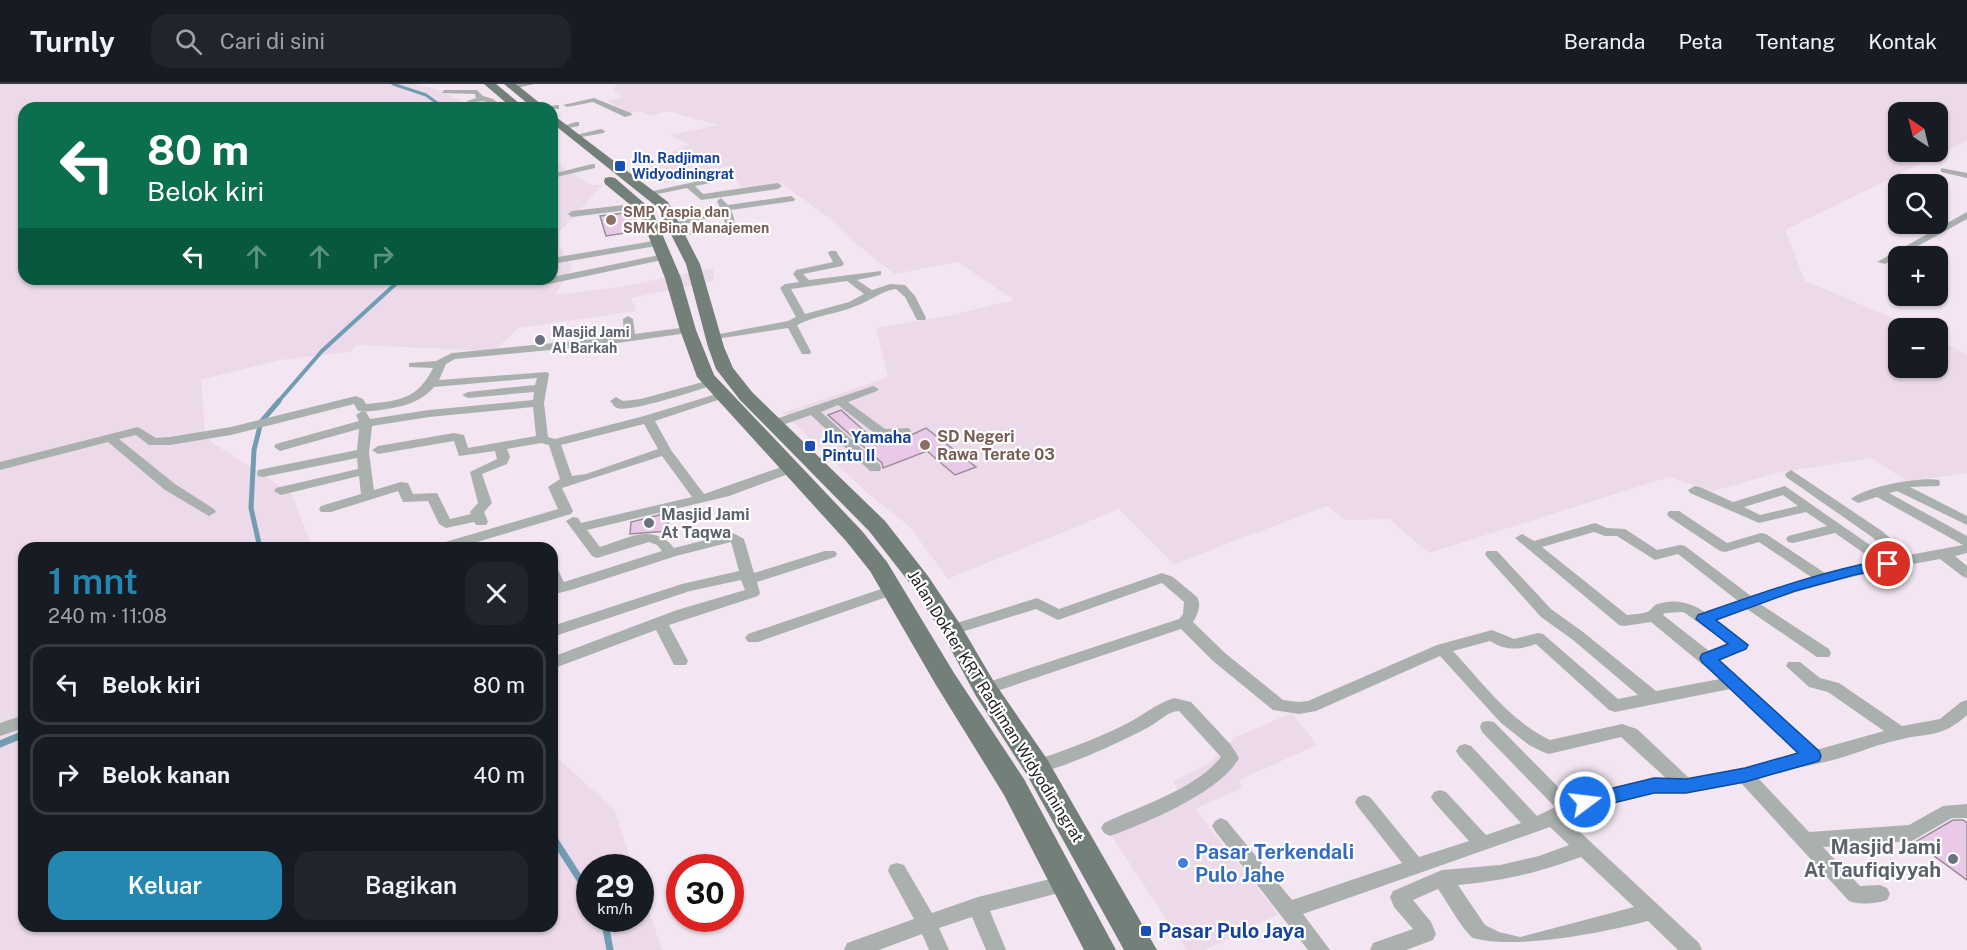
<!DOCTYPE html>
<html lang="id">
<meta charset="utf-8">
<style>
:root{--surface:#171b24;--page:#20242c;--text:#f1f3f6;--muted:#9ea1a6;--line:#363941;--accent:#2387b1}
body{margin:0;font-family:"Public Sans",sans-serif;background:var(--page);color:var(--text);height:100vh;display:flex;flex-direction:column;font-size:22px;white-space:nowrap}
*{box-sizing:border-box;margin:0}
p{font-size:20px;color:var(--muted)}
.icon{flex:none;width:33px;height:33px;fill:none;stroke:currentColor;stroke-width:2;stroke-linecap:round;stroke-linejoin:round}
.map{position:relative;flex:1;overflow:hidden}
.drawer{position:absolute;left:18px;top:458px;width:540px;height:390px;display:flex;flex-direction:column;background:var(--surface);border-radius:18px;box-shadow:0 2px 4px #0004}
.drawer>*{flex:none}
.guide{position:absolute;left:18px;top:18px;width:540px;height:183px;border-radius:18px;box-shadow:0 2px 4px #0004;background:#0b6e4f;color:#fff;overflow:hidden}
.needle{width:39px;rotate:325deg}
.buttons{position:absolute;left:1888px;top:18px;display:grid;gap:12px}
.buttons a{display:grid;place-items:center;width:60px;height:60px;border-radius:12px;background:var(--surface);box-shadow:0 2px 4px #0004;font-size:30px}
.speed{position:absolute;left:576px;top:770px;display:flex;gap:12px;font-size:30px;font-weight:700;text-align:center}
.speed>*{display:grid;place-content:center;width:78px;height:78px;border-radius:50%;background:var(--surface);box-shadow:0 2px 4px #0004;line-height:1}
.speed small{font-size:15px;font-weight:400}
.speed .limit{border:9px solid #d22;background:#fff;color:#111}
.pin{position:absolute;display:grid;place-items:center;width:51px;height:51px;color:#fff;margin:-26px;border:3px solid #fff;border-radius:50%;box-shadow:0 2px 6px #0007}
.me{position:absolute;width:66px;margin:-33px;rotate:75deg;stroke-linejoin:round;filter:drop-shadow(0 0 4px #0008)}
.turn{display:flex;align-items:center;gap:21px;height:126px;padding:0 30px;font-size:27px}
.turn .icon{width:78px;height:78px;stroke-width:2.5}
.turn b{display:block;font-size:42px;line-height:51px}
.lanes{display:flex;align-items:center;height:57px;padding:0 30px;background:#0003;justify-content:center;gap:30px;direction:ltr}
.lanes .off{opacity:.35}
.round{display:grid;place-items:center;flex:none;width:63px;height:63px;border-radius:18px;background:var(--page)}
.overview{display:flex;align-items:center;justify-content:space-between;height:102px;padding:0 30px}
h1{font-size:36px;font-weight:600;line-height:45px;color:var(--accent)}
.primary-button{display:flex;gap:12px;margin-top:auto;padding:12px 30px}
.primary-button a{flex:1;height:69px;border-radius:18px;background:var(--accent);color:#fff;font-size:24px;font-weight:600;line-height:69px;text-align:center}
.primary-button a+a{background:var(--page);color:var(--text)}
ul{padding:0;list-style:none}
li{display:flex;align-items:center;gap:18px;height:81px;margin:0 12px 9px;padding:0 18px;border:3px solid var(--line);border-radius:18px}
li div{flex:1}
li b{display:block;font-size:22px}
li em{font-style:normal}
header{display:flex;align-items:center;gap:36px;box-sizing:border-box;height:84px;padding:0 30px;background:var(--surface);border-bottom:2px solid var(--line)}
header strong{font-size:28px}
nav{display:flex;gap:33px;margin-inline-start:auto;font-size:21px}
.search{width:420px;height:54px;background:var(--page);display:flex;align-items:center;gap:15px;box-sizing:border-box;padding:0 21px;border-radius:18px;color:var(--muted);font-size:22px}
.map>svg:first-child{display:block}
.built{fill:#ecd9ea;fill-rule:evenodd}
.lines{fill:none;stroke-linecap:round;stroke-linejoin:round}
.stream-far3{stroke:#729cb1;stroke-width:3}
.stream-far2{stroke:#729cb1;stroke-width:4}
.stream-far1{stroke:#729cb1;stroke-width:5}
.stream{stroke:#729cb1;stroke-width:7}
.building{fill:#eac8e7;stroke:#9a8e99;stroke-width:1.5}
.minor{fill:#aab0ad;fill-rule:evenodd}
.primary{fill:#737f79;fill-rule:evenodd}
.route{fill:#1a73e8;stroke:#114b97;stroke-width:1.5}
.transit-dot{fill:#1a4fb4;stroke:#fff;stroke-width:2}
.education-dot{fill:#8d6e63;stroke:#fff;stroke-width:2}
.worship-dot{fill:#6b7280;stroke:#fff;stroke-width:2}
.shop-dot{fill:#3f7fe0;stroke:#fff;stroke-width:2}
.labels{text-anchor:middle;stroke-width:4.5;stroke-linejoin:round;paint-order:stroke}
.far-transit-label{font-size:14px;font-weight:bold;fill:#164399;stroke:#fff;text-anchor:start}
.far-education-label{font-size:14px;font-weight:bold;fill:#785e54;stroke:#fff;text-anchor:start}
.far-worship-label{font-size:14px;font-weight:bold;fill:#5b616d;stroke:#fff;text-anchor:start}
.education-label{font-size:16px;font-weight:bold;fill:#785e54;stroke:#fff;text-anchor:start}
.transit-label{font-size:16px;font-weight:bold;fill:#164399;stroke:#fff;text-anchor:start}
.worship-label{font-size:16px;font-weight:bold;fill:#5b616d;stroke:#fff;text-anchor:start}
.street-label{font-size:16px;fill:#252025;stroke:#fff}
.near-worship-label{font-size:20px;font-weight:bold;fill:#5b616d;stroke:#fff;text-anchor:end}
.near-shop-label{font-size:20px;font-weight:bold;fill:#366cbe;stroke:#fff;text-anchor:start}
.near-transit-label{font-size:20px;font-weight:bold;fill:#164399;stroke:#fff;text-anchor:start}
</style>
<header>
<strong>Turnly</strong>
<div class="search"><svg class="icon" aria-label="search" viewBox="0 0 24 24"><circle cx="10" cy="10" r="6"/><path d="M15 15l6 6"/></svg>Cari di sini</div>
<nav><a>Beranda</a><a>Peta</a><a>Tentang</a><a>Kontak</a></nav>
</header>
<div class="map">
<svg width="1967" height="866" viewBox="0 0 1967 866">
<rect width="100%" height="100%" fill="#f3e6f2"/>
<g class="built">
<polygon points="0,0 415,0 442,7 467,21 466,24 24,24 24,195 552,195 552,77 592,101 603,101 560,147 559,162 572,183 555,211 620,203 713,184 714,197 631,214 636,227 518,244 494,267 357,261 350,268 280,276 201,296 205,350 214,360 272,396 292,411 312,463 24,464 24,842 552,842 552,669 614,725 633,783 590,783 590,834 640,834 641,803 662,866 0,866"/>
<path d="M 617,0 L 1967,0 L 1967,57 L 1785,146 L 1805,197 L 1917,244 L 1899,244 L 1899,284 L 1938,284 L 1938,255 L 1967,271 L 1967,389 L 1907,397 L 1871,374 L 1777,389 L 1713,407 L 1669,393 L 1429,469 L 1389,435 L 1346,436 L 1327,422 L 1174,480 L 1119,425 L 948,495 L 909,442 L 867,409 L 783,329 L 888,293 L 876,244 L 952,231 L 1014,216 L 958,178 L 895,190 L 851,156 L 828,133 L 781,99 L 743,105 L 727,82 L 666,99 L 635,82 L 689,61 L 671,51 L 717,41 L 668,27 L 650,32 L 640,27 L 630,29 L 607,17 L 623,13 L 613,5 ZM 1899,28 L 1938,28 L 1938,68 L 1899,68 Z"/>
<polygon points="1292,629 1317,661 1239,696 1242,704 1195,725 1278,830 1205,866 1187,866 1107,745 1180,709 1173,698 1209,679 1236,653"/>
</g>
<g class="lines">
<polyline class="stream-far3" points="393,0 426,11 444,24"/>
<polyline class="stream-far2" points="277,319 322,267 401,195"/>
<polyline class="stream-far1" points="260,464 251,424 254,366 261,338 279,317"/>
<g class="stream">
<polyline points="0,660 24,650"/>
<polyline points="552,752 590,811"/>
<polyline points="604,834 610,866"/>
</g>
</g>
<g class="building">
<polygon points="632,128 639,147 606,152 600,132"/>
<polygon points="841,326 880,361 909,352 926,344 976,383 955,391 927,367 883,384 882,379 828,331"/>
<polygon points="667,429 669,447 630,450 631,438"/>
<polygon points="1953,736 1963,736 1967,739 1967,796 1915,758"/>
</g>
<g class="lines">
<g class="minor">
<polygon points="519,0 534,0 513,5 510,3"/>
<polygon points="444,6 477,6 483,12 493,15 498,19 496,24 488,24 490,19 483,17 475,18 478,24 470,24 467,17 476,14 475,10 442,9"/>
<polygon points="594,14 631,29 632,31 625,33 593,18 567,23 563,21"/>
<polygon points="556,21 559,21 559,25 544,24"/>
<polygon points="576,38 579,38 579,42 564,45 560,43"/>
<polygon points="601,45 605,47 604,49 576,54 572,52"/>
<rect x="552" y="48" width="4" height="4"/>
<polygon points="592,80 595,80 595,84 552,94 552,90"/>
<polygon points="1941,84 1967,89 1967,94 1941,88"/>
<polygon points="708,95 712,97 711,99 695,102 703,110 778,99 782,102 778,105 701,116 687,104 648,112 644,109"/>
<polygon points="791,112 795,115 794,117 731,126 734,134 735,144 730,147 725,144 724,130 673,143 669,140 721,126 717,117 721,114 728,121"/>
<polygon points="641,119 644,120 644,124 572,133 568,130 572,127"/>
<polygon points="1967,128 1967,135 1885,180 1877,178"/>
<polygon points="710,141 713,142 713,146 678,153 673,150"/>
<polygon points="659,156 662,157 662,161 552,180 552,174"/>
<path d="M 830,167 L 836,167 L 844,180 L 842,182 L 803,190 L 809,196 L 881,187 L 881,191 L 857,196 L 872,206 L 890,200 L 905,201 L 915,212 L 926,234 L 925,236 L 917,236 L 905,213 L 896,205 C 881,207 870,217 856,222 C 837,230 816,231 797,241 L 811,268 L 810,270 L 802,270 L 788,244 L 709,256 L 709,252 L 788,237 L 796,233 L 780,204 L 785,200 L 799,198 L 793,190 L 796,186 L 833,178 L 828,169 ZM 847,197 L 864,210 L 849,218 L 805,230 L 791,205 Z"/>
<polygon points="664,170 669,173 667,175 549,200 544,197 552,193"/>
<path d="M 628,232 L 633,235 L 635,250 L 688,243 L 693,246 L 688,249 L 603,261 L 455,275 L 446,280 L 439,296 L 547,288 L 549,290 L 544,319 L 548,353 L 555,355 L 644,332 L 723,308 L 727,309 L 729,311 L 727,313 L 655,337 L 671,366 L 704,410 L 784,382 L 794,382 L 795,385 L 794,388 L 729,412 L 587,446 L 600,463 C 627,455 653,438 674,464 L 733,449 L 744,455 L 754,489 L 825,467 L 835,467 L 837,470 L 835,473 L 757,498 L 760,509 L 758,512 L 669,541 L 688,577 L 686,581 L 674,581 L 656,546 L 552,585 L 552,573 L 677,526 L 745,506 L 741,496 L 690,507 L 552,553 L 552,542 L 682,500 L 739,487 L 731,458 L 676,472 L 571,506 L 559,509 L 554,507 L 552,482 L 557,484 L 564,498 L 662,467 L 657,461 L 649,458 L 597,474 L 592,472 L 566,437 L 573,433 L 578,434 L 581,439 L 692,413 L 662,372 L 562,404 L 573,427 L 571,430 L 457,464 L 433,464 L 435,461 L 558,425 L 548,403 L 560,395 L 549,361 L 541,359 L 507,365 L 510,373 L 507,380 L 482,390 L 492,419 L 484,428 L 488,438 L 486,441 L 476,441 L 474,438 L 446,444 L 439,440 L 428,417 L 403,418 L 398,407 L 331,428 L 321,428 L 319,425 L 321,422 L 361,410 L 359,392 L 281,411 L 274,407 L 276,404 L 358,385 L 357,374 L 263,393 L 258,392 L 257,389 L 258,386 L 357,366 L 359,345 L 280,367 L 274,363 L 276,360 L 359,337 L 356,331 L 362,327 L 358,327 L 354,320 L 231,351 L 170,361 L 149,361 L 136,351 L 119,355 L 175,400 L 214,425 L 216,428 L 209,432 L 165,406 L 108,358 L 0,386 L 0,378 L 138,343 L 156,354 L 170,353 L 231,343 L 356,312 L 363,315 L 366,320 C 399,317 418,315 433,284 L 409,283 L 409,279 L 436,277 L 452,269 L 624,252 L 623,235 ZM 537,294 L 535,301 L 468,308 L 462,311 L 468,314 L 534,308 L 533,316 L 429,326 L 370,335 L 366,328 L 362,328 C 388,325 416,324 434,303 ZM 533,323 L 536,352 L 468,364 L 464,351 L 454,349 L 378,362 L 372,366 L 378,370 L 454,357 L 459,372 L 495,367 L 497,375 L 470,388 L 478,419 L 470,428 L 471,430 L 450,435 L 437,409 L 413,410 L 408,399 L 401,398 L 374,406 L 369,369 L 372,342 L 429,333 ZM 644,340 L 658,365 L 586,390 L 572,392 L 561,361 Z"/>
<path d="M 710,296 L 714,297 L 714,301 C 698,306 629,329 617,324 C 614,323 612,319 610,317 L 616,313 L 623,317 L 641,315 Z"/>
<polygon points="873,302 879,305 877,307 848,318 885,345 909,344 911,347 909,350 878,352 838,321 821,328 880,381 881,384 880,387 870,387 811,331 774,344 768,340 770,337"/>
<path d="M 1791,386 L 1882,447 L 1909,471 L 1963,461 L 1877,413 L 1858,419 L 1851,415 C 1864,403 1920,392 1939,396 L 1940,399 L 1939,402 L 1910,403 L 1967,432 L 1967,441 L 1897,407 L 1889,409 L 1967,452 L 1967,469 L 1955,472 L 1967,482 L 1967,494 L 1962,492 L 1940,475 C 1878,486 1819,499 1760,520 L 1829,565 L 1831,569 L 1829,573 L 1817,573 L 1747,525 L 1716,536 L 1749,561 L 1746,565 L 1719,576 L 1816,666 L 1884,647 L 1828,608 L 1809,603 L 1786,582 L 1788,578 L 1800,578 L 1820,594 L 1839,599 L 1902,642 L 1940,635 L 1961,618 L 1967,616 L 1967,631 C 1940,655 1930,648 1898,656 C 1879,660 1860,668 1840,674 C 1813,682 1785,685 1758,694 L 1809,748 L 1909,741 L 1943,722 L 1967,720 L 1967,734 L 1952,734 L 1912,757 L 1823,763 L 1860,802 L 1880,801 L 1887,804 L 1890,810 L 1887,816 C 1876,820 1860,821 1849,817 L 1741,699 L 1686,709 L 1654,709 L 1601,720 L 1574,729 L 1566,735 L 1699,859 L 1702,866 L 1678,866 L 1648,837 C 1601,849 1515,866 1473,854 C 1463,847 1446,816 1438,805 L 1413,816 L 1431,838 L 1436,850 L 1433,856 L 1406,866 L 1370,866 L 1373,859 L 1413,845 L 1394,823 L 1390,813 L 1393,807 L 1442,786 L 1500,781 L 1539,772 L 1569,761 L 1550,743 L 1303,830 L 1330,866 L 1308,866 L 1215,747 L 1212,742 L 1215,737 L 1221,734 L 1227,737 L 1292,816 L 1402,779 L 1358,723 L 1355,718 L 1358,713 L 1364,711 L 1370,713 L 1419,773 L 1469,757 L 1434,718 L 1431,713 L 1434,708 L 1440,706 L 1446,708 L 1486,751 L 1521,739 L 1459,672 L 1456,667 L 1459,662 L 1465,660 L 1471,662 L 1537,732 L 1555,723 L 1482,648 L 1480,643 L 1482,638 L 1488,637 L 1494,638 L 1571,716 C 1602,706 1635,695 1667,695 L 1621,653 L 1549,670 L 1543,668 L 1529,661 L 1501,639 L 1440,572 L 1316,627 L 1299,630 L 1273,626 L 1213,577 L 1181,545 L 991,609 L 985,611 L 979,609 L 977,605 L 979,601 L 1179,535 L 1183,530 L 1184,518 L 1162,499 L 1058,536 L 1036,525 L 952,551 L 947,550 L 944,546 L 947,542 L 1037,514 L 1059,525 L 1162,489 L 1173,493 L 1197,513 C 1202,521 1197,532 1193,538 L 1225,569 L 1283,616 L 1299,618 L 1308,617 L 1437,561 L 1492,546 L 1514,555 L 1538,549 L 1543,550 L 1618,615 L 1638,611 L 1573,556 L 1541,533 L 1487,473 L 1485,470 L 1487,467 L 1497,467 L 1551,525 L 1583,548 L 1656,607 L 1720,595 L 1651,538 L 1624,542 L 1619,541 L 1515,454 L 1522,450 L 1534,457 L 1595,439 L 1607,444 L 1625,445 L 1657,466 L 1680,461 L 1685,462 L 1751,512 L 1811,493 L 1759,458 L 1725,468 L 1720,467 L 1669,433 L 1667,430 L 1669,427 L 1679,427 L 1727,459 L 1761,449 L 1766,450 L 1825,489 L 1875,477 L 1835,449 L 1793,459 L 1788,458 L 1786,455 L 1788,452 L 1827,442 L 1806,428 L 1759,439 L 1690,409 L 1688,406 L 1695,402 L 1700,403 L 1733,418 L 1785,402 L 1890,475 L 1895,474 L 1872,453 L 1786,393 L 1785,390 ZM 1783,411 L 1798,422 L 1760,431 L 1744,423 ZM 1594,448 L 1605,452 L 1617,452 L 1655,476 L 1678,470 L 1738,517 L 1706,529 C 1693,519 1674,514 1658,520 C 1653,521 1651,527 1647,528 C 1641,530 1633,530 1627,531 L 1542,463 ZM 1682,528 L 1685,529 L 1728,560 L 1709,567 L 1663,531 L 1665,529 ZM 1490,557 C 1506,567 1518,566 1536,560 L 1609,626 L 1615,628 L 1730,605 L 1798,669 L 1745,684 L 1689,694 L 1637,645 L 1622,640 L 1550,656 C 1511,638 1482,598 1453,567 ZM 1581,773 L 1634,823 L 1520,853 L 1499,848 L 1485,841 L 1458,801 C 1505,797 1536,789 1581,773 Z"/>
<polygon points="893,501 898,503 900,506 898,509 758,558 748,558 745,554 748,550"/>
<path d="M 1174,614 L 1191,618 L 1231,661 L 1239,674 C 1221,708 1146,739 1110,752 L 1104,749 L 1101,744 L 1104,739 C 1140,722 1196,705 1221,673 L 1179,627 C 1167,627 1158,639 1147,644 C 1129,654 1047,693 1031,688 L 1028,683 L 1031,678 C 1062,667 1094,656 1124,641 C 1141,633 1155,620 1174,614 Z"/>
<polygon points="24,631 24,644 0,652 0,639"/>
<polygon points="897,779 904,781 932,829 978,813 1066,791 1073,793 1076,799 1073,805 1066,807 990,827 1006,866 986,866 972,833 939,844 949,866 929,866 922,850 879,866 844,866 847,859 914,835 888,787 890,781"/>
</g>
<g class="primary">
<polygon points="484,0 496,0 525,24 512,24"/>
<polygon points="504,0 516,0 546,24 533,24"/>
<polygon points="552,30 668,118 700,180 724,263 733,284 752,308 885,437 928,492 960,540 994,598 1047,675 1157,866 1124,866 1027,691 976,612 942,549 912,502 869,447 740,316 716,285 708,263 686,180 657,123 552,39"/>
<polygon points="610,93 615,94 652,126 681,194 696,246 714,291 862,447 887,478 954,589 1024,695 1116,866 1084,866 1004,711 936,601 870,487 846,457 697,293 680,246 665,194 639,128 605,100 604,97 605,94"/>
</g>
</g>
<path class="route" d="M 1888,475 L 1895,480 L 1893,483 L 1854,491 L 1795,507 L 1716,536 L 1748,561 L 1746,565 L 1719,576 L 1819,667 L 1821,672 L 1819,677 L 1745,698 L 1686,709 L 1654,709 L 1585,726 L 1578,724 L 1576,718 L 1578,713 L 1585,711 L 1654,694 L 1686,695 L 1745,684 L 1798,669 L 1702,578 L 1700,574 L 1702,570 L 1728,560 L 1696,535 L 1698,531 C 1761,509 1822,487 1888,475 Z"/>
<g class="transit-dot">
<rect x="614" y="76" width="12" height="12" rx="3"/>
<rect x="804" y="356" width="12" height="12" rx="3"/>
<rect x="1140" y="841" width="12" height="12" rx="3"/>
</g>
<g class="education-dot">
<circle cx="611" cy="136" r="6"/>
<circle cx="925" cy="361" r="6"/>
</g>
<g class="worship-dot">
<circle cx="540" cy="256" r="6"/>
<circle cx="649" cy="439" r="6"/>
<circle cx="1953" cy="775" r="6"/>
</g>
<circle class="shop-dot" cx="1183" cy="779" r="6"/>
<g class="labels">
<g class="far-transit-label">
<text x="632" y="79">Jln. Radjiman<tspan x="632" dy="16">Widyodiningrat</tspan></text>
</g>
<g class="far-education-label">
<text x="623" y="133">SMP Yaspia dan<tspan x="623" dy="16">SMK Bina Manajemen</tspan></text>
</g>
<g class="far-worship-label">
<text x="552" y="253">Masjid Jami<tspan x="552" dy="16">Al Barkah</tspan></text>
</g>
<g class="education-label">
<text x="937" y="358">SD Negeri<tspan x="937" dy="18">Rawa Terate 03</tspan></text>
</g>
<g class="transit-label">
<text x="822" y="359">Jln. Yamaha<tspan x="822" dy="18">Pintu II</tspan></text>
</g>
<g class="worship-label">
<text x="661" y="436">Masjid Jami<tspan x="661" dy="18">At Taqwa</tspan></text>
</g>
<g class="street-label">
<text transform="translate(996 622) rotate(58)" y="6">Jalan Dokter KRT Radjiman Widyodiningrat</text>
</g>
<g class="near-worship-label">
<text x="1941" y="770">Masjid Jami<tspan x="1941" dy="23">At Taufiqiyyah</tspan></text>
</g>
<g class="near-shop-label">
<text x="1195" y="775">Pasar Terkendali<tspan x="1195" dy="23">Pulo Jahe</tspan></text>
</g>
<g class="near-transit-label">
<text x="1158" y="854">Pasar Pulo Jaya</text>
</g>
</g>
</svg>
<div class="buttons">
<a><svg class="needle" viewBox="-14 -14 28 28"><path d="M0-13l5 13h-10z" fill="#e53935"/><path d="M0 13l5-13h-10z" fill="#9ea1a6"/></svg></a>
<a><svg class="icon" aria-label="search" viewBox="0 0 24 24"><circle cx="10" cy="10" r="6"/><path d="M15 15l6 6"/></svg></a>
<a>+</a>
<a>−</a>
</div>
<div class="speed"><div>29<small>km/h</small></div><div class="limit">30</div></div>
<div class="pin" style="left:1888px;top:480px;background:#d93025"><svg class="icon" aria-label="arrive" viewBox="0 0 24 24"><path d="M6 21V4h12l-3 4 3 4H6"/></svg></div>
<svg class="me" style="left:1585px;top:718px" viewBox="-20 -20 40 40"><circle r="17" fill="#1a73e8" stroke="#fff" stroke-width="3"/><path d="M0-11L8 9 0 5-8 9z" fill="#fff"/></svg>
<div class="guide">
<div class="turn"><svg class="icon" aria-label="left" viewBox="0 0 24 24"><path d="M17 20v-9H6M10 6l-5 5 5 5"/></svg><div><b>80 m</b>Belok kiri</div></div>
<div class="lanes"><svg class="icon" aria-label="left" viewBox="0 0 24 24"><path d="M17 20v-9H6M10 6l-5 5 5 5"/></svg><svg class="icon off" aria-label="ahead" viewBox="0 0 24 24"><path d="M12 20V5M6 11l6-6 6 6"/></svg><svg class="icon off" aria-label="ahead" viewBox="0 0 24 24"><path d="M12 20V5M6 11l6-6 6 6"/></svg><svg class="icon off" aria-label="right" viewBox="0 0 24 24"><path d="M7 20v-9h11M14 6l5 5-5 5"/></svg></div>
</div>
<section class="drawer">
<div class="overview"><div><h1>1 mnt</h1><p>240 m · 11:08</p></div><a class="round"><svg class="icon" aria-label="close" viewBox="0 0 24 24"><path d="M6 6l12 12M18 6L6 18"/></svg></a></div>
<ul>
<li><svg class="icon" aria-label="left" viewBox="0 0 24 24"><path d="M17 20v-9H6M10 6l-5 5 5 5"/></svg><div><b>Belok kiri</b></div><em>80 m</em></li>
<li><svg class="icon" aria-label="right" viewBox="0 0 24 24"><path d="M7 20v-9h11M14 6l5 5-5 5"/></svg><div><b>Belok kanan</b></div><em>40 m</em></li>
</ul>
<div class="primary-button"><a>Keluar</a><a>Bagikan</a></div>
</section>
</div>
